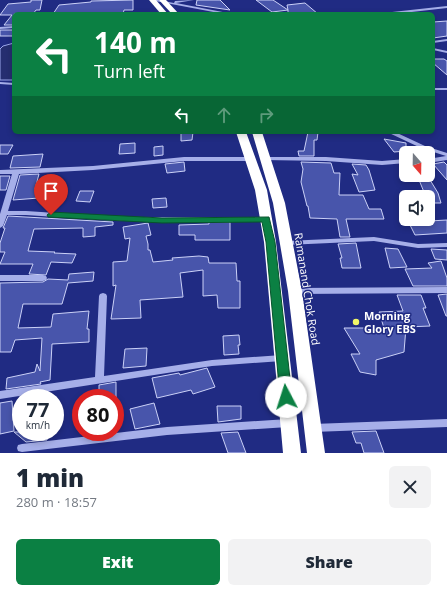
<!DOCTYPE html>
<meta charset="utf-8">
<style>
:root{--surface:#fff;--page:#f2f2f3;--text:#1f2937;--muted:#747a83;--accent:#0b8043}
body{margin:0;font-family:"Open Sans",sans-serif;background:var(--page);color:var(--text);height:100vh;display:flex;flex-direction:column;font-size:15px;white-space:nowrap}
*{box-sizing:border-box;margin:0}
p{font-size:13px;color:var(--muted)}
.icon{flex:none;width:22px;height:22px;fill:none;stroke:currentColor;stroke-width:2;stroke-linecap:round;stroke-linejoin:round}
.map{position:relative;height:453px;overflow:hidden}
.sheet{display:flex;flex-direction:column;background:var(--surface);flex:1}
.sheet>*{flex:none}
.banner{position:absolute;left:12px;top:12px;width:423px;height:122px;border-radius:6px;box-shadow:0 2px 6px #0003;background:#0b8043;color:#fff;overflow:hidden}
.needle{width:26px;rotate:160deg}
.controls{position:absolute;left:399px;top:146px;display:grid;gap:8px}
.controls a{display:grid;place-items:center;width:36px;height:36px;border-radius:6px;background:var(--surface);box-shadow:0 2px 6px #0003;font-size:20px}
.speed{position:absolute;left:12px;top:389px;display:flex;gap:8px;font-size:20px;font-weight:700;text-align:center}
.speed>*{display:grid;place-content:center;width:52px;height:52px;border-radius:50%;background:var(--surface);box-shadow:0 2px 6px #0003;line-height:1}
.speed small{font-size:10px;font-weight:400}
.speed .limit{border:6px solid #d22;background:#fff;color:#111}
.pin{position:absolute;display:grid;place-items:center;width:34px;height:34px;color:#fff;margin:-41px -17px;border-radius:50% 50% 50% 0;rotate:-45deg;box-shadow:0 0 4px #0007}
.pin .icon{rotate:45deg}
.me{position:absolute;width:44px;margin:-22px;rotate:355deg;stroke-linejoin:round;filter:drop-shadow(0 0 3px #0008)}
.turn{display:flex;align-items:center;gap:14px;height:84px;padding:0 16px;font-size:18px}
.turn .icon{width:52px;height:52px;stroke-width:2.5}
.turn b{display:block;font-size:28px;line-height:34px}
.lanes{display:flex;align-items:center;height:38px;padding:0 16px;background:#0003;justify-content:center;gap:20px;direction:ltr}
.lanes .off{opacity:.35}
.round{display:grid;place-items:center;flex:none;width:42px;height:42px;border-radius:6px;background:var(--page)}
.summary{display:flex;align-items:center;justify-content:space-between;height:68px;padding:0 16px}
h1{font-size:24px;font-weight:800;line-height:30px}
.action{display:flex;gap:8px;margin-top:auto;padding:8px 16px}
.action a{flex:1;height:46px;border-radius:6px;background:var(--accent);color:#fff;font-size:16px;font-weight:800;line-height:46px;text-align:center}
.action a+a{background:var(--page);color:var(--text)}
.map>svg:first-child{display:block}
.water{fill:#252e70;stroke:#9aa6ea}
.building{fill:#4855ab;stroke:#cbd1f7}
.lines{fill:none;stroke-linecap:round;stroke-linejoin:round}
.minor{fill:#a6afe9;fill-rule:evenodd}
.highway{fill:#fff;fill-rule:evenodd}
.route{fill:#0b8043;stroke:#07532c}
.poi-dot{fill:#f2f767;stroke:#202b83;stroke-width:1.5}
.labels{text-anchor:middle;stroke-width:3;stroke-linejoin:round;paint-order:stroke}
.street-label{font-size:11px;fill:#fff;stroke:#202b83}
.poi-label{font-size:11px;font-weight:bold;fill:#fff;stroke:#202b83;text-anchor:start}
</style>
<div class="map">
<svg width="447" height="453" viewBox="0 0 447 453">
<rect width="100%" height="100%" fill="#202b83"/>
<polygon class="water" points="14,43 14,80 0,80 0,49 3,46"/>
<g class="building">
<polygon points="31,0 42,0 40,10 36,10 33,14 14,14 14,25 4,25 12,15 0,15 8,4 31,2"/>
<polygon points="133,0 133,10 124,10 123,14 53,14 59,5 91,2 91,1"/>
<polygon points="197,0 220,0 230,10 196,5"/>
<polygon points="256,0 273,0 288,10 287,5 305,3 318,14 288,14 288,10 272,12"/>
<polygon points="447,21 447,36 433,38 433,22"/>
<polygon points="14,30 14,36 0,36 0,30"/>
<polygon points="433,59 444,59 447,61 447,75 433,63"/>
<polygon points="181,132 193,132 192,140 181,141"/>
<polygon points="308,132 318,132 317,140 314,140 314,156 299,156 298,151 304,151"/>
<polygon points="384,139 406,143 406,151 394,152"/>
<polygon points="135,143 135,153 119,154 120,144"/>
<polygon points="0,145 13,145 8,154 0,154"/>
<polygon points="163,146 163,155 154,156 154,147"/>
<polygon points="43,154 40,167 10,168 13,156"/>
<polygon points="184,162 185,171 167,173 165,164"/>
<polygon points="301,162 331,163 334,173 340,173 339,195 363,195 369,209 381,209 384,219 346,219 350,237 340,237 337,219 310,218 308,206 307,206 301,182 303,169"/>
<polygon points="444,162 447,165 447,180 433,164"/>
<polygon points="352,164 366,165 369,170 375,190 359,192 352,174 358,175"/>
<polygon points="39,174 35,189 39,191 39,198 13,200 20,175"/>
<polygon points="417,175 427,175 438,193 441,203 429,203 428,197 426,197"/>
<polygon points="0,176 10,176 6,190 0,190"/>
<polygon points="80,191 94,191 90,202 76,201"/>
<polygon points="166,198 167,207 153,208 152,199"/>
<polygon points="8,216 113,222 113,225 95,227 95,236 83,237 83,228 34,229 28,251 55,252 54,253 76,254 72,263 51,262 46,275 29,274 33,264 0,264 5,252 0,252 0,243 5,228 3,228"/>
<polygon points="447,220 447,233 415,235 410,225 431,225 429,221"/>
<polygon points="209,222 230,222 230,240 195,240 195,235 179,235 179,225 209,224"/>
<polygon points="148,223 151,235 146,236 148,244 148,250 150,250 153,262 173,260 172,258 199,256 208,257 209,263 236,263 237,281 240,281 240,308 218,308 217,295 203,296 203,270 180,273 183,297 140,300 141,318 111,319 116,285 113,286 113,262 127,261 130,238 125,239 123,227"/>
<polygon points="356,243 361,268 342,268 340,258 342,258 338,244"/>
<polygon points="385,248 398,249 407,267 390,268"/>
<polygon points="431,249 447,250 447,260 435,259"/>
<polygon points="441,261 447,278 447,286 413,286 405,269 432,268 428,263"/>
<polygon points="94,272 93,281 68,283 62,304 23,304 18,328 51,327 53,314 89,311 87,329 89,329 89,342 52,344 50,380 40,382 41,384 6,389 7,378 35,372 37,364 40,371 42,338 15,340 11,352 0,352 0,283 43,282 48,279 68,280 69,274"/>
<polygon points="447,294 447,316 446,316 438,295"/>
<polygon points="397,295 421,295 426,308 423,308 430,326 406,327 404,352 376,360 376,375 360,372 351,354 360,354 344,328 384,328 379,312 403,311"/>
<polygon points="239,335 240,345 238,345 239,354 224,355 223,336"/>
<polygon points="147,348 146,366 123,368 125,349"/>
<polygon points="207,368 215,387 193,394 191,390 157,398 152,378 179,373 180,375"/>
<polygon points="116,382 116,398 99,398 99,385"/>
<polygon points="12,401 14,431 0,434 0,403"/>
<polygon points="154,403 160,424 135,429 130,409"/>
<polygon points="217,406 241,406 241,419 218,422"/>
<polygon points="376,431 384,453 364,453 361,443 356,443 352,432"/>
<polygon points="14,432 48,432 47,440 26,442"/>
<polygon points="238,432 246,453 228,453 221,433"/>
</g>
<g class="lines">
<g class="minor">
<polygon points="150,0 158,0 174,3 175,1 194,0 176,3 233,14 224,14"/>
<polygon points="447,6 447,8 394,14 381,14 383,13"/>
<polygon points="14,26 14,28 0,29 0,27"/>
<polygon points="447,39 447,41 433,43 433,41"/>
<polygon points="433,48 447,51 447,53 433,50"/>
<polygon points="0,82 14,83 14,85 0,84"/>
<rect x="433" y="88" width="14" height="2"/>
<polygon points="387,132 395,132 425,146 447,153 447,160 428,163 428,159 446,156 421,148"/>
<polygon points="184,157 250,157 253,159 250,161 184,161 93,170 19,174 8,211 26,211 116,217 266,217 269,219 268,220 116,221 26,215 7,215 3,226 0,228 0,214 12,174 0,174 0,170 93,166"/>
<polygon points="266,157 326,157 382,161 406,159 406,163 382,165 326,161 264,160 263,159 264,158"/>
<polygon points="374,237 418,244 447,243 447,247 418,248 374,241 286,245 282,243 286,241"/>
<polygon points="0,275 43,275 46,276 47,278 46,280 43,281 0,281"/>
<polygon points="447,287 447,293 295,294 292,293 291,291 292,289 295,288"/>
<polygon points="103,293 106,294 107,296 104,376 212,360 282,355 285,356 286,358 285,360 282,361 212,366 0,399 0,391 95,377 99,296 100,294"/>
<polygon points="288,419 291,420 293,423 291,426 288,427 167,435 22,452 18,451 17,448 18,445 22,444 167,427"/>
<polygon points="447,419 447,427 313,432 309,431 308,428 309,425 313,424"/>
</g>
<g class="highway">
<polygon points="149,0 156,0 168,14 161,14"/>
<polygon points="159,0 166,0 179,14 172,14"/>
<polygon points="236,132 246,132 267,190 276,242 301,453 283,453 264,242 255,190"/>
<polygon points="252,132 262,132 285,203 302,291 325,453 307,453 288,291 273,203"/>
</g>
</g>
<polygon class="route" points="51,212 162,218 269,217 275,242 292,397 290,401 286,402 281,401 280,397 266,242 262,222 162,223 48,217 47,215"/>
<circle class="poi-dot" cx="356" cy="322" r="4"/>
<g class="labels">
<g class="street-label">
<text transform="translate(307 289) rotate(81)" y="4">Ramanand Chok Road</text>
</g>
<g class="poi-label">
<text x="364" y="320">Morning<tspan x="364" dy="13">Glory EBS</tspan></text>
</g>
</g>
</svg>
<div class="controls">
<a><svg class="needle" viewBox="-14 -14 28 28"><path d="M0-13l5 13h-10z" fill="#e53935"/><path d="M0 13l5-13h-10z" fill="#747a83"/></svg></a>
<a><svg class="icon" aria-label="sound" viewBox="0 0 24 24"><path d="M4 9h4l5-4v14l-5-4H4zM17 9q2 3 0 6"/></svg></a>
</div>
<div class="speed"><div>77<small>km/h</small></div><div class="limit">80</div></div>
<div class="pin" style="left:51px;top:215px;background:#d93025"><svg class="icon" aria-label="arrive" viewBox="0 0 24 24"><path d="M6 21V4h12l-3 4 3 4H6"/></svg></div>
<svg class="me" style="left:286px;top:397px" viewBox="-20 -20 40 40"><circle r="19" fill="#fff"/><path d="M0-13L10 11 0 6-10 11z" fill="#0b8043"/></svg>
<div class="banner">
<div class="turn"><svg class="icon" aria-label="left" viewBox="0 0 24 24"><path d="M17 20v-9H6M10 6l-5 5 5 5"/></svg><div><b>140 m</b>Turn left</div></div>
<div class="lanes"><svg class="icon" aria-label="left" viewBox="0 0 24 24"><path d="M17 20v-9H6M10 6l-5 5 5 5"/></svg><svg class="icon off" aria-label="ahead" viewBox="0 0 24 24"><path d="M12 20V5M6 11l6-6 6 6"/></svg><svg class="icon off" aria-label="right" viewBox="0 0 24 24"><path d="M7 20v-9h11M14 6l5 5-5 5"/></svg></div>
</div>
</div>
<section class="sheet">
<div class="summary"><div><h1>1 min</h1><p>280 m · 18:57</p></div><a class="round"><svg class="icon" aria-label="close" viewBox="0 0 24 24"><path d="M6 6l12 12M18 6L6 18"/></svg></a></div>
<div class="action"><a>Exit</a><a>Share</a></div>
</section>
